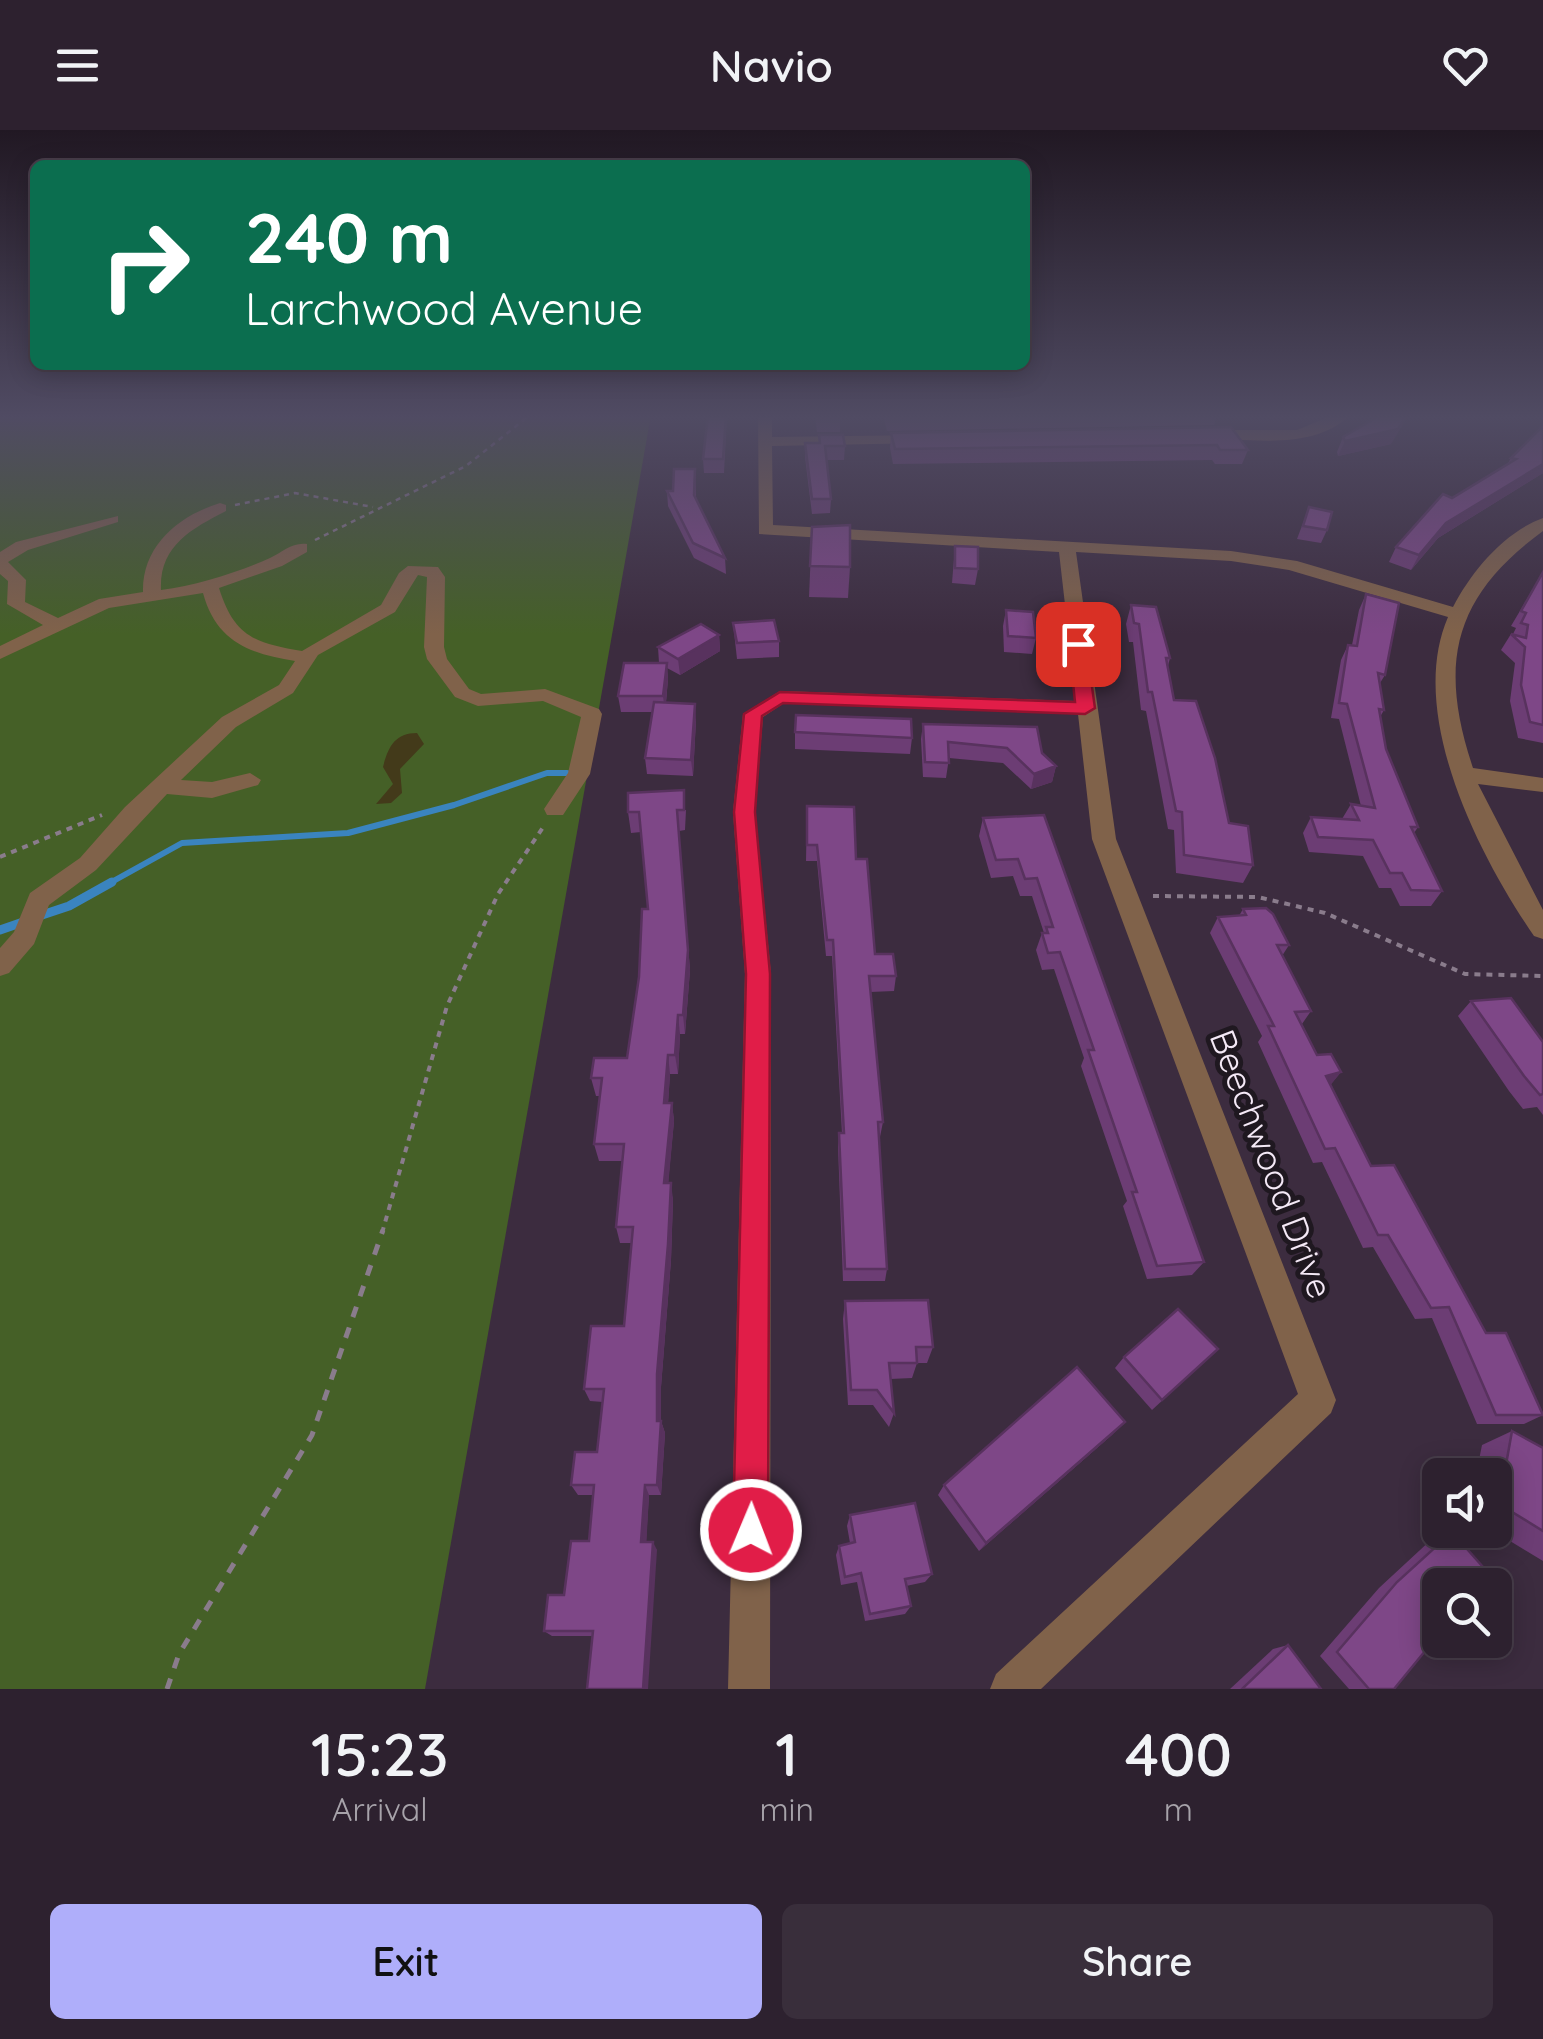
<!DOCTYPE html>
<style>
:root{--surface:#2d212f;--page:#392e3b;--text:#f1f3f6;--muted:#a7a3aa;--line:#483e4b;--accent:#afaefa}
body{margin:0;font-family:Quicksand,sans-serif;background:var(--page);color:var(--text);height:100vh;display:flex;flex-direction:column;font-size:38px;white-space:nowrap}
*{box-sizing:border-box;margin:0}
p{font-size:32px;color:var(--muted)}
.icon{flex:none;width:55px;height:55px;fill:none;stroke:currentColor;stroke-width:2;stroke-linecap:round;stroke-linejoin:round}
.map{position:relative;height:1559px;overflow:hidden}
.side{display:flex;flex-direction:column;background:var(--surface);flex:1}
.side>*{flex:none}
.guide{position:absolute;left:30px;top:30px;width:1000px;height:210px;border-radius:15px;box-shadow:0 5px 25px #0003,0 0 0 2px var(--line);background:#0b6e4f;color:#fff;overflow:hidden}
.tools{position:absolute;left:1422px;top:1328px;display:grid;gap:20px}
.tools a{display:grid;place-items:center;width:90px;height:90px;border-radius:15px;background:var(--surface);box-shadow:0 5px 25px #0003,0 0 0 2px var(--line);font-size:50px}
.pin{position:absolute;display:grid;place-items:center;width:85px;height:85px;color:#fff;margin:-42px;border-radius:20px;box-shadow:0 5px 15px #0006}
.me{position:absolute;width:110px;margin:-55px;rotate:1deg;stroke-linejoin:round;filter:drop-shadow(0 0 8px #0008)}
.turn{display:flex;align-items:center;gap:35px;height:210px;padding:0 50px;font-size:45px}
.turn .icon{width:130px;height:130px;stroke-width:2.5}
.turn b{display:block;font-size:70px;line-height:85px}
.eta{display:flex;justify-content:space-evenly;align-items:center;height:170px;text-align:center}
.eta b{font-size:60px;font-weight:600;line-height:70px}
.button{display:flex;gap:20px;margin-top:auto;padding:20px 50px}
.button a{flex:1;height:115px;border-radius:15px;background:var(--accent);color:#111;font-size:40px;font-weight:600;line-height:115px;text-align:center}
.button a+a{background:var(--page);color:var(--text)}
header{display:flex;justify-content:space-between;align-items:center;height:130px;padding:0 50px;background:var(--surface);font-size:45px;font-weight:600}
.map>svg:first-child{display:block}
.green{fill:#456027}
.sand{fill:#433a1a}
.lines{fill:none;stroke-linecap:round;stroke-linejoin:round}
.stream-far1{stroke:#3a84bf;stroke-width:6}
.stream{stroke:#3a84bf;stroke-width:9}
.path-far2{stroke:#8a7c8c;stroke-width:2.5;stroke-dasharray:5 5;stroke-linecap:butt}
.path-far1{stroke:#8a7c8c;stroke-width:4;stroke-dasharray:6 6;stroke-linecap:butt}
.path{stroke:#8a7c8c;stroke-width:5;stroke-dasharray:11 11;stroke-linecap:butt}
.minor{fill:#80624a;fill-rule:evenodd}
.wall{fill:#6c3d74}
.shaded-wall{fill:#58325e}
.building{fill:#7e4787;stroke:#58325e;stroke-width:2.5}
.route{fill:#e11d48;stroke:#92132f;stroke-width:2.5}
.labels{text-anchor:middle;stroke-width:10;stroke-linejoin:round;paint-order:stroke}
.near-street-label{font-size:35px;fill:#f4e9f6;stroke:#1f1820}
</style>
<header><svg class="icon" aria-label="menu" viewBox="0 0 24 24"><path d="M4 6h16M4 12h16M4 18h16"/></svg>Navio<svg class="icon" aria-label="heart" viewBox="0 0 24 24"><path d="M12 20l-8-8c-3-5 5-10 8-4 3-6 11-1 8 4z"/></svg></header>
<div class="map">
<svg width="1543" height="1559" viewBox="0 0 1543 1559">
<rect width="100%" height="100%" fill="#3c2c3f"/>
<polygon class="green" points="0,285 651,285 425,1559 0,1559"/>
<path class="sand" d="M 417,603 L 424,614 L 400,639 L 402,663 L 391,673 L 376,674 L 393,654 L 383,637 C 388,617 395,603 417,603 Z"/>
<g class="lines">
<polyline class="stream-far1" points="108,754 182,713 348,703 454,675 547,643 567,643"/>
<g class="stream">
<polyline points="39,786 69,776 112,752"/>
<polyline points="0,800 26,791"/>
</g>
<g class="path-far2">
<polyline points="235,375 295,363 373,377"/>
<polyline points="315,410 466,336 530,285"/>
</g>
<g class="path-far1">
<polyline points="0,727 102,685"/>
<polyline points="1153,766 1258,767 1325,783 1465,844 1543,846"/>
<polyline points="382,1103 447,876 498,764 544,696"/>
</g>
<polyline class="path" points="167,1559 179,1524 312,1305 383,1100"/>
<g class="minor">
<path d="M 758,285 L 772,285 L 772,307 L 925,305 L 932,309 L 925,313 L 772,316 L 773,395 L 1231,421 L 1297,431 L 1453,477 C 1471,442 1504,402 1543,388 L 1543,401 C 1453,467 1438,533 1473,638 L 1543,648 L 1543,662 L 1478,654 L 1543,780 L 1543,809 L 1534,806 C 1479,726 1406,584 1448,487 L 1289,440 L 1231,431 L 1076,422 L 1116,709 L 1336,1270 L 1331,1283 L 1041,1559 L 990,1559 L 996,1544 L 1298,1264 L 1092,709 L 1078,584 L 784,573 L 763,587 L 755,682 L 771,844 L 770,1559 L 728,1559 L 745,844 L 733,682 L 743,584 L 780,561 L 1076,571 L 1059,422 L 759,404 Z"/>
<path d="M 1333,285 L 1350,285 C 1313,321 1251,309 1205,308 L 1198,304 L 1205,300 L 1297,300 Z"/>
<path d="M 220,373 L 226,375 L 226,381 C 191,399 159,416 161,460 C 197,455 236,443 270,428 C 283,422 292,412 307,414 L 307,422 L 282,436 L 219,458 C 234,506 254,513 302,521 L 381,475 L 399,443 L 408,436 L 438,437 L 445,447 L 444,517 L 447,529 L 469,559 L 481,564 L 545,559 L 599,579 L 602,584 L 590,644 L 563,685 L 547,685 L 544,679 L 568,643 L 581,587 L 543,571 L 478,576 L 455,567 L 427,529 L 424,517 L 427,447 L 418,445 L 395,482 L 318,525 L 293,563 L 236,597 L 181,650 L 212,652 L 250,643 L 261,650 L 258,655 L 212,668 L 167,664 L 96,740 L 49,775 L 34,814 L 9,843 L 0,846 L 0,818 L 14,802 L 30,763 L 80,728 L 125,677 L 222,587 L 279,555 L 295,531 C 249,524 216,511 203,463 L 109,478 L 0,529 L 0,516 L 43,495 L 7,474 L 8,451 L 0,444 L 0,422 L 16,412 L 118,386 L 118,392 L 28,420 L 8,432 L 26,450 L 25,472 L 58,488 L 99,469 L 143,462 C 142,416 178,386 220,373 Z"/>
</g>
</g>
<g class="wall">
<polygon points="708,285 727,285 724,343 704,343 703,329"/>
<polygon points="815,285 840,285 840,302 817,302"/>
<polygon points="883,285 1217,285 1214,295 887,301"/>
<polygon points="1543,296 1543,343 1438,408 1411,440 1389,432 1396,417 1452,368 1507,335 1511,328"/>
<polygon points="1231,297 1248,320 1242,334 1215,334 1212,330 893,334 890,318 891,303"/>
<polygon points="819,305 845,316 844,330 827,330 831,369 830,383 812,384 805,327 805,313 819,313"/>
<polygon points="1343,307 1391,314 1338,326 1337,322"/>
<polygon points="695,339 696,368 725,428 726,444 694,428 668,376 667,361 673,361"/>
<polygon points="1309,377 1327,400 1321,413 1297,409"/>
<polygon points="812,397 850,437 848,468 809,467"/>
<polygon points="955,416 978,439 975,455 952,453"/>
<polygon points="1543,442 1543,613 1518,608 1510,571 1515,533 1501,520 1511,504 1513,504 1516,498 1511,496"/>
<polygon points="1366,464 1385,545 1380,553 1384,580 1380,587 1386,619 1418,697 1414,703 1442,761 1431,776 1400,776 1391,758 1379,758 1363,726 1309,722 1303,703 1311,687 1342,689 1351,674 1361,676 1339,589 1331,588 1341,530 1348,515 1352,515 1359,480"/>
<polygon points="1131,475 1170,528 1168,536 1174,570 1229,693 1253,735 1243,753 1176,743 1174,700 1168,699 1146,581 1141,580 1133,512 1129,512 1126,494"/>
<polygon points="1006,480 1036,508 1032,524 1004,522 1003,496"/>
<polygon points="733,493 779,511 779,527 737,529"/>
<polygon points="719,505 720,521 680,545 667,538 668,549 666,573 696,590 693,646 647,644 645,628 653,582 621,582 618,566 659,533 658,517"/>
<polygon points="923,594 1042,623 1056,636 1052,652 1031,659 1003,633 949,628 946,648 923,647 921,609"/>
<polygon points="795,602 912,608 910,624 795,619"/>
<polygon points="807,676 856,729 875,824 896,846 894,861 870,862 883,992 880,1007 879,1007 887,1139 885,1151 843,1151 838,1017 839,1003 842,1003 832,826 826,826 817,731 806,731"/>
<polygon points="686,680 685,700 679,701 690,840 685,904 680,904 678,944 670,944 668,973 672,973 674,991 668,1053 673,1069 671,1130 661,1257 661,1291 665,1303 661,1365 649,1365 646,1412 657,1420 592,1506 552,1506 544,1501 564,1465 589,1411 593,1365 578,1365 571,1355 597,1322 603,1272 590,1271 584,1259 624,1196 632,1113 620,1113 616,1097 623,1031 599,1031 594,1014 600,966 596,966 591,948 627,928 648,779 641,702 631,703 628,682"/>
<polygon points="1044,685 1204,1132 1192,1145 1147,1149 1123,1076 1127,1071 1081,936 1084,928 1054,839 1042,840 1036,820 1042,803 1044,803 1032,766 1020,766 1013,746 991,748 979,706 983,688"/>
<polygon points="1243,779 1289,815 1282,826 1311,881 1302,894 1317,925 1341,942 1330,955 1371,1036 1543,1285 1524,1294 1477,1294 1432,1188 1415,1189 1373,1117 1363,1118 1322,1032 1313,1033 1258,912 1262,906 1210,803 1218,787 1239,786"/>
<polygon points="1471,871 1543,912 1543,985 1537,977 1523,979 1509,961 1458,886"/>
<polygon points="845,1171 933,1217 927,1233 917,1233 912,1248 890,1249 894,1283 889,1297 873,1275 848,1275 843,1189"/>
<polygon points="1218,1219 1152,1280 1115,1238 1124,1227"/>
<polygon points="1512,1301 1543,1318 1543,1431 1492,1400 1495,1400 1495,1345 1476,1345 1482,1315"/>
<polygon points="1113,1304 979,1421 938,1365 944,1355"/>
<polygon points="850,1385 932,1444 925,1452 906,1456 911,1476 905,1484 865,1491 857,1452 841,1455 836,1425 839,1416 850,1413 847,1396"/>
<polygon points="1452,1402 1440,1455 1440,1507 1435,1508 1394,1559 1349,1559 1320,1526 1379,1458 1433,1408"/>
<polygon points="1288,1515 1321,1559 1230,1559 1273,1519"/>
</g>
<g class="shaded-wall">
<polygon points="1407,285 1409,285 1391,314 1338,326 1345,311"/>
<polygon points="1543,334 1543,343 1438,408 1411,440 1419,425 1446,393"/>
<polygon points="719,505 720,521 680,545 678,529"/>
<polygon points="667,533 668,549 665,582 663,566"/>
<polygon points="695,574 696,590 693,646 691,630"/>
<polygon points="1056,636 1052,652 1031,659 1034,644"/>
<polygon points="677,680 690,840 685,904 683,885"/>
<polygon points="678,885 680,904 678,944 675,925"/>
<polygon points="668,925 670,944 667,991 664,973"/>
<polygon points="1341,942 1329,957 1326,946"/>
<polygon points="672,973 674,991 667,1069 664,1053"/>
<polygon points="671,1053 673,1069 671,1130 661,1257 661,1297 661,1291 665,1303 661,1365 657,1355 657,1244"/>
<polygon points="1125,1292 1113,1304 979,1421 986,1413"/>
<polygon points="645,1355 649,1365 646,1420 641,1412"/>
<polygon points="653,1412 657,1420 648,1559 643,1559"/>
</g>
<g class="building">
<polygon points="708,285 726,285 723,329 703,329"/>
<polygon points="817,285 840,285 841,288 817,288"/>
<polygon points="887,285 1090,285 888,289"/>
<polygon points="1381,285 1407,285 1398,299 1345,311 1343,307"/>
<polygon points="1543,296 1543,334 1446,393 1419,425 1396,417 1443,364 1452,368 1516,329 1511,328"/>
<polygon points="1231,297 1248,320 1220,320 1217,315 895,319 891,303"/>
<polygon points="819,305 843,305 845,316 825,316 831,369 812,369 805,313 820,313"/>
<polygon points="674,339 695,339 694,365 725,428 693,413 667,361 673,361"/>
<polygon points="1309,377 1332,382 1327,400 1303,396"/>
<polygon points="850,395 850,437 810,436 812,397"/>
<polygon points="955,416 978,417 978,439 955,438"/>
<polygon points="1543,442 1543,595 1530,592 1521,555 1525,517 1511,504 1526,508 1528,495 1521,493 1526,483 1521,481"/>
<polygon points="1366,464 1399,473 1385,545 1378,543 1384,580 1379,579 1386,619 1418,697 1411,697 1442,761 1411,760 1402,743 1390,743 1373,710 1318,707 1311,687 1359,690 1351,674 1375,678 1347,574 1339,573 1348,515 1357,516"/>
<polygon points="1131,475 1156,477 1170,528 1166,528 1174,570 1196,571 1215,628 1229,693 1248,696 1253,735 1184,725 1182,682 1176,681 1152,562 1148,562 1139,494 1134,493"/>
<polygon points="1006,480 1033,482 1036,508 1008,506"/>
<polygon points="774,490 779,511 737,513 733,493"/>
<polygon points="701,494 719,505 678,529 658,517"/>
<polygon points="624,533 667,533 663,566 618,566"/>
<polygon points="654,572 695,574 691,630 645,628"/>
<polygon points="796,585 911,589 912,608 795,602"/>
<polygon points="923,594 1037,597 1042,623 1056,636 1034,644 1007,618 948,612 949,633 925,632"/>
<polygon points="684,660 684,680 677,680 688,820 683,885 678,885 675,925 668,925 664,973 672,973 664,1053 671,1053 668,1114 657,1244 657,1291 661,1291 657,1355 645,1355 641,1412 653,1412 643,1559 587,1559 593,1501 544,1501 548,1465 564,1465 571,1411 589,1411 594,1355 571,1355 575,1322 597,1322 604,1259 584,1259 591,1196 624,1196 633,1097 616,1097 624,1014 594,1014 602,948 591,948 594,928 627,928 639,847 642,779 648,779 639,682 628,682 628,663"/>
<polygon points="807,676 854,677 856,729 867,729 875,824 893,824 896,846 869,846 883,992 878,992 887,1139 845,1139 839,1003 844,1003 833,810 827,810 817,715 807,715"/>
<polygon points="1044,685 1204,1132 1157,1136 1132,1062 1137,1062 1088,920 1094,920 1060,822 1048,823 1042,803 1048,803 1046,797 1053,797 1037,748 1025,749 1018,729 996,730 983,688"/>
<polygon points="1266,778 1273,784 1289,815 1277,815 1311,881 1295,882 1317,925 1331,924 1341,942 1326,946 1371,1036 1394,1035 1486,1203 1506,1203 1543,1285 1496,1285 1449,1177 1431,1178 1388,1105 1378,1105 1335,1018 1325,1019 1268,896 1274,896 1218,787 1246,785 1243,779"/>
<polygon points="1511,868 1543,912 1543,964 1540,965 1524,946 1471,871"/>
<polygon points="928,1170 933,1217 916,1217 917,1233 889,1233 894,1283 877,1260 851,1260 845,1171"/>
<polygon points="1178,1179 1218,1219 1162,1270 1124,1227"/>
<polygon points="1077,1237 1125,1292 986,1413 944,1355"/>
<polygon points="1512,1301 1543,1318 1543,1401 1499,1374"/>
<polygon points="915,1373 932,1444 905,1449 911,1476 870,1484 861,1443 845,1447 839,1416 855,1412 850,1385"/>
<polygon points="1452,1402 1498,1454 1495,1457 1495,1455 1440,1455 1440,1505 1439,1504 1394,1559 1369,1559 1337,1522 1397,1452"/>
<polygon points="1288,1515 1321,1559 1242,1559"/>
</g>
<linearGradient id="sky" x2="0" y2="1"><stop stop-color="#211823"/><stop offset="0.57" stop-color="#504b63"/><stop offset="1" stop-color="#504b63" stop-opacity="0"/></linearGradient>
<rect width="1543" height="504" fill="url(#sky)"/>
<polygon class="route" points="1078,509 1086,514 1095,578 1085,584 783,573 762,586 755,682 770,844 768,1400 763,1413 751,1418 738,1413 733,1400 746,844 734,682 744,584 780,562 1075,572 1069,514"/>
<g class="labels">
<g class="near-street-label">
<text transform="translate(1271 1034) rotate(69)" y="12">Beechwood Drive</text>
</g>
</g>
</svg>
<div class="tools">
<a><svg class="icon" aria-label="sound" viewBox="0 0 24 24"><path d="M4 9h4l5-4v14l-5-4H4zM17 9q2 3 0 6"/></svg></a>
<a><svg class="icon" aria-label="search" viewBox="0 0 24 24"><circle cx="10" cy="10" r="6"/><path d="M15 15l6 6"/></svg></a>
</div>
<div class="pin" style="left:1078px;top:514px;background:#d93025"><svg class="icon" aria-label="arrive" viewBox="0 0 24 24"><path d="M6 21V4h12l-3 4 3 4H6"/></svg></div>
<svg class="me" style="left:751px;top:1400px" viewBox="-20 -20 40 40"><circle r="17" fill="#e11d48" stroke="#fff" stroke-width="3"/><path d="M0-11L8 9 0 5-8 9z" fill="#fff"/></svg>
<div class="guide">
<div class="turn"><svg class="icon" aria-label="right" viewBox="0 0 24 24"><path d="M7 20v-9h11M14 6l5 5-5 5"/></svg><div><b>240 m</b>Larchwood Avenue</div></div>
</div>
</div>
<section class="side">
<div class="eta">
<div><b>15:23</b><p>Arrival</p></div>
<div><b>1</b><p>min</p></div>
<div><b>400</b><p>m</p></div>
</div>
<div class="button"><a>Exit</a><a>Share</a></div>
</section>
